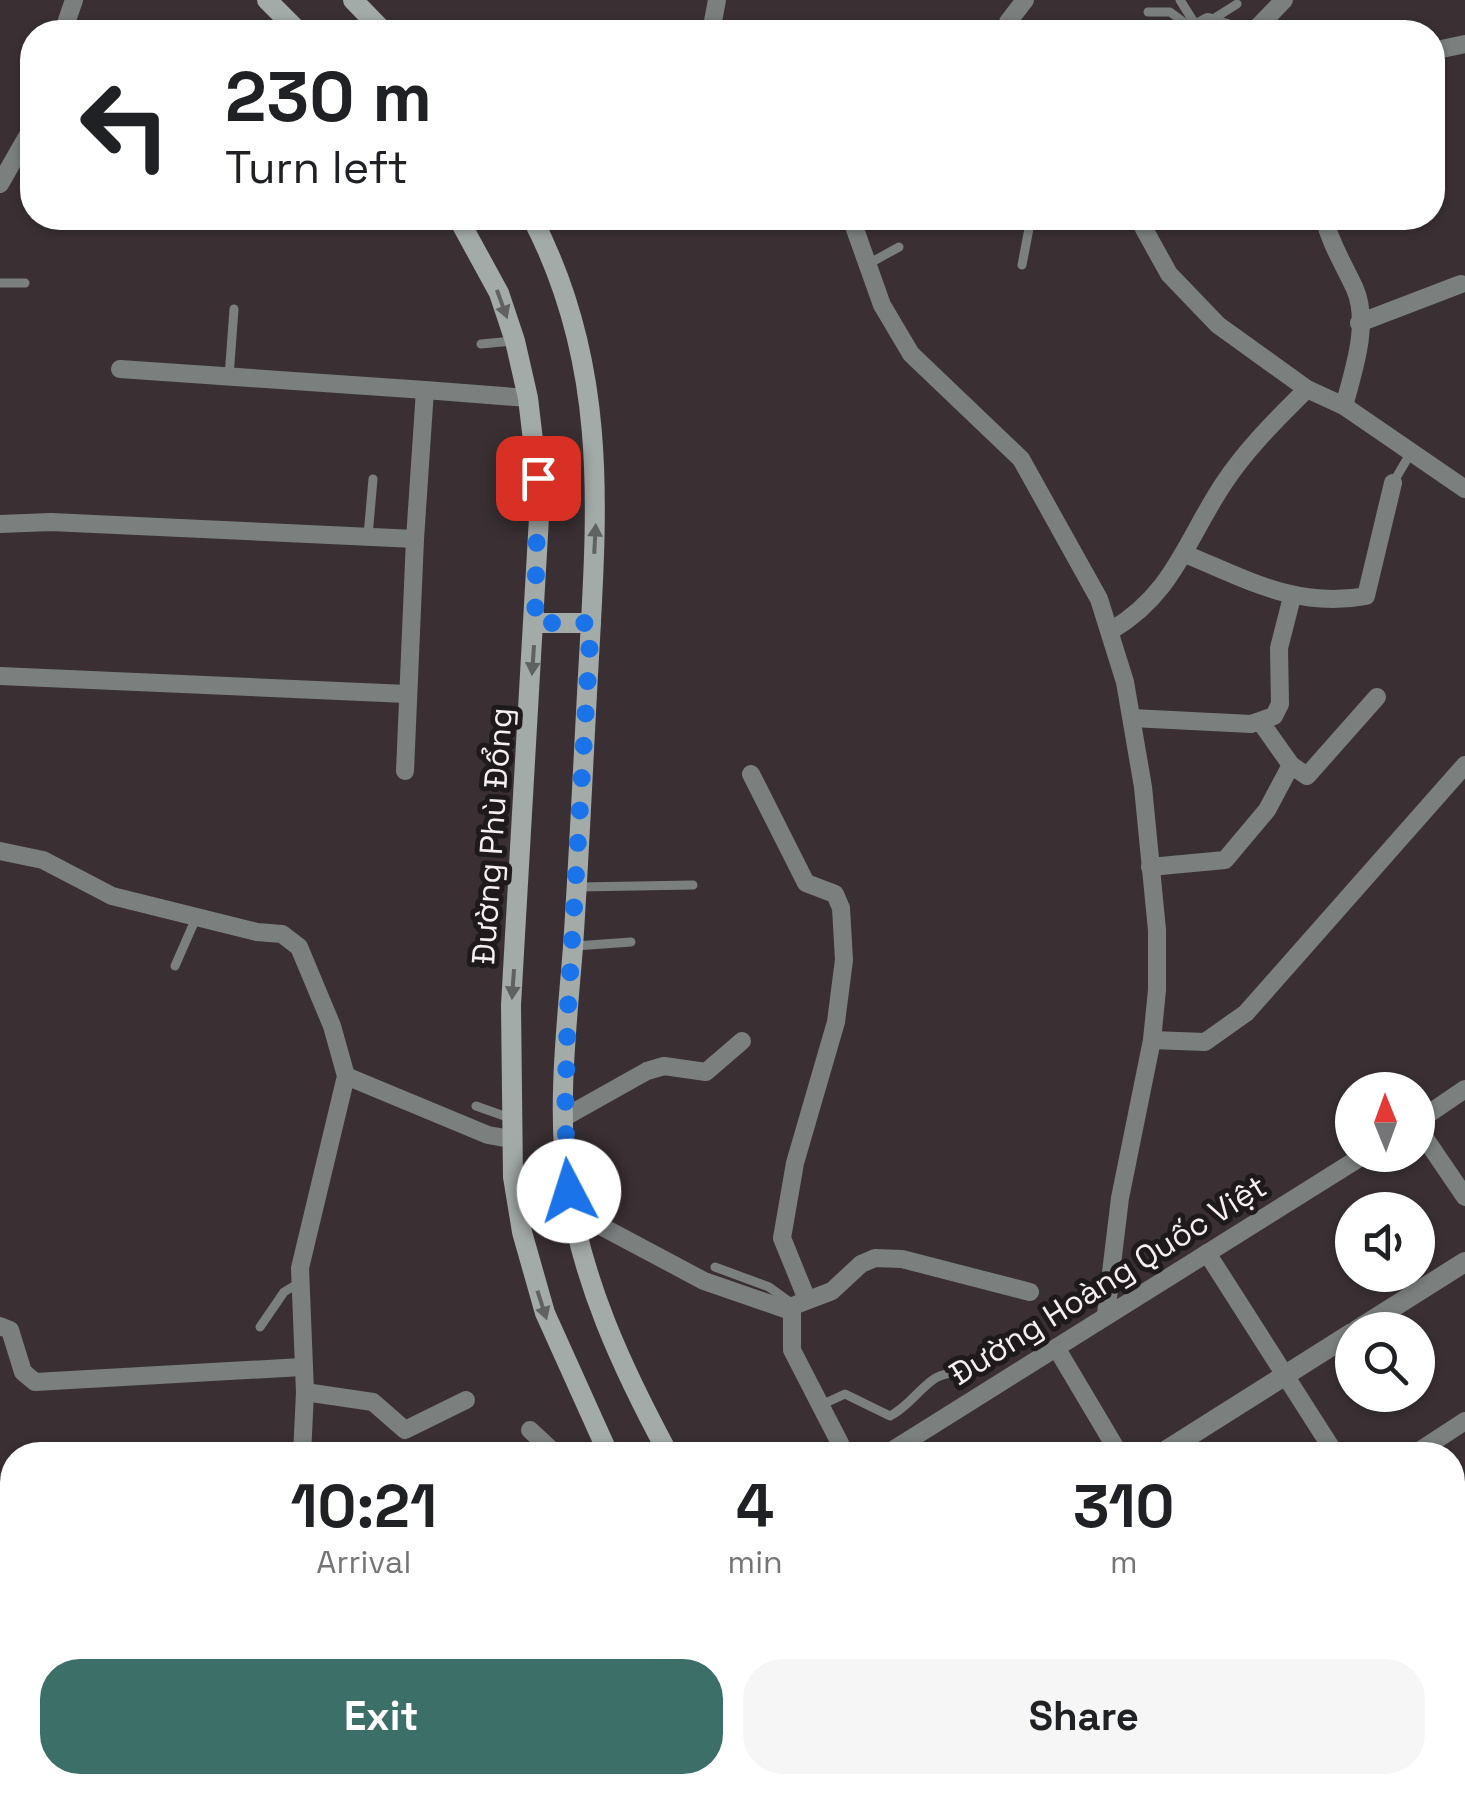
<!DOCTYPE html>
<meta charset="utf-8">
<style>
:root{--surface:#fff;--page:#f6f6f6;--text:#202124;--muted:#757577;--accent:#3b6f68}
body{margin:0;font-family:"Space Grotesk",sans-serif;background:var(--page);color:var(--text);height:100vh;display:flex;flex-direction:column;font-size:38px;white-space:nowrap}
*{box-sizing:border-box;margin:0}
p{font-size:32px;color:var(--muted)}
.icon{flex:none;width:55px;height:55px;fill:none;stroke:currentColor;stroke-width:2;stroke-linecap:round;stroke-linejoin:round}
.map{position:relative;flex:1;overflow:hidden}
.panel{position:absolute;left:0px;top:1442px;width:1465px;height:352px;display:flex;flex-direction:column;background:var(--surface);border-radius:40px 40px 0 0;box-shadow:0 2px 8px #0004}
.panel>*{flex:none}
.hud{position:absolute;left:20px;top:20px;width:1425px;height:210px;border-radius:40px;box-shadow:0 2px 8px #0004;background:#fff;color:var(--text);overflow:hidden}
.needle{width:65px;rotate:359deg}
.buttons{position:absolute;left:1335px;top:1072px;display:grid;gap:20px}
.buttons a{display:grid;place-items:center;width:100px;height:100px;border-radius:50%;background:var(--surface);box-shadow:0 2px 8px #0004;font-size:50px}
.pin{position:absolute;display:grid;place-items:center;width:85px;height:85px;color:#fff;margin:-42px;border-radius:20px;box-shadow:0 5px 15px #0006}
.me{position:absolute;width:110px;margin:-55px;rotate:355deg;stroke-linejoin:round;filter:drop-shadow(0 0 8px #0008)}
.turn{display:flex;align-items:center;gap:35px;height:210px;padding:0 40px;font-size:45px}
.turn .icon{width:130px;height:130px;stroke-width:2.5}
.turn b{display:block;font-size:70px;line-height:85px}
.eta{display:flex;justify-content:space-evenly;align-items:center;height:170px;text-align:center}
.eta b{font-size:60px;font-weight:700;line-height:70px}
.cta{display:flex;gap:20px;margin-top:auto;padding:20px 40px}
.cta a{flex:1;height:115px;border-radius:40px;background:var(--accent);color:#fff;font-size:40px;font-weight:700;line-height:115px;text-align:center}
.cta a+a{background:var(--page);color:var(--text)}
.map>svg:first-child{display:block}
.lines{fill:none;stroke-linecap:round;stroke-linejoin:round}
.service{stroke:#7b807f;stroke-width:9}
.minor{stroke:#7b807f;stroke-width:18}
.tertiary{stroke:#7b807f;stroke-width:20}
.secondary{stroke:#a3aba9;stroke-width:20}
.oneway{fill:#606262}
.route{stroke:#1a73e8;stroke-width:18;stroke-dasharray:0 32.4}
.labels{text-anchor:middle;stroke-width:10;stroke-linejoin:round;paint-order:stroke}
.street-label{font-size:32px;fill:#f6eff1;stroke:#1e1a1b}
</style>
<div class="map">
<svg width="1465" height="1794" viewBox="0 0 1465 1794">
<rect width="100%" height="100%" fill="#3a3033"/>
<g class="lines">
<g class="service">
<polyline points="1180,0 1197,27"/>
<polyline points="1148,12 1170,12 1193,29"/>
<polyline points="1210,21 1237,4"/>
<polyline points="947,27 950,32"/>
<polyline points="493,32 494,30"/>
<polyline points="870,263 899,247"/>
<polyline points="1022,265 1031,218"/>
<polyline points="0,283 25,283"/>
<polyline points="481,344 512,341"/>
<polyline points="229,377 234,309"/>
<polyline points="1393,483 1410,454"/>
<polyline points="368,536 373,479"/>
<polyline points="579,887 693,885"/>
<polyline points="575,946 631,942"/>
<polyline points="175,966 196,918"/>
<polyline points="476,1106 510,1118"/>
<polyline points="715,1267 769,1287 791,1303"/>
<polyline points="260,1327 284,1292 299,1283"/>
<path d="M 821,1405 L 845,1394 L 890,1416 C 908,1407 917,1391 934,1379 C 945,1371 959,1375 970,1363"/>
<polyline points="536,1455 540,1440"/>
<polyline points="17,1794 32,1782"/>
</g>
<g class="minor">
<polyline points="63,32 74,0"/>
<polyline points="711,32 717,0"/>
<polyline points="1009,32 1008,22 1025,0"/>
<polyline points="1190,32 1208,22 1239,32"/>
<polyline points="1253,32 1284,0"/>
<polyline points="1432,51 1465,44"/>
<polyline points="0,184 32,128"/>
<polyline points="851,218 882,305 911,354 1021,459 1099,599 1125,682 1143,787 1157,930 1157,990 1152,1040 1120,1198 1106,1314"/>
<polyline points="1138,218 1169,274 1218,325 1307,389 1344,406 1465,489"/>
<path d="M 1324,218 C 1331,245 1344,265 1355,289 C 1370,324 1353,372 1344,406"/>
<polyline points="1359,323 1461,284"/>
<polyline points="120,369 425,390"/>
<polyline points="0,524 51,522 415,539 425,390 528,398"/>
<path d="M 1185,554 C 1246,579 1297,609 1366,596 L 1393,483"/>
<path d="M 1112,630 C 1174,593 1186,540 1224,483 C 1247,448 1277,419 1307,389"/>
<polyline points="0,676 407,694"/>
<polyline points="1132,718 1251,724 1274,716 1280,704 1279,648 1292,597"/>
<polyline points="1262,724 1291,765 1307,776 1377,697"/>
<polyline points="405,771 415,539"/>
<polyline points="751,774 806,883 835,894 841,908 844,960 836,1022 795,1163 782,1238 806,1297"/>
<polyline points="0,851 43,860 112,896 257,932 282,934 299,947 332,1026 346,1076 300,1268 305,1392 302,1455"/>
<polyline points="1150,867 1225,860 1267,810 1291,765"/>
<polyline points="1152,1040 1205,1042 1246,1013 1465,765"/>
<polyline points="346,1076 488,1135 510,1139"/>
<polyline points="565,1117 647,1071 664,1066 706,1072 742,1041"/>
<polyline points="1418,1121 1465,1089"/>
<polyline points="1418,1128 1465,1197"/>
<polyline points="574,1221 595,1223 704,1281 785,1309 832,1291 861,1264 875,1258 902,1259 1030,1292"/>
<polyline points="1207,1253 1336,1455"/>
<polyline points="792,1308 792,1350 846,1455"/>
<polyline points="0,1326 10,1330 23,1372 35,1382 302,1367"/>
<polyline points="1057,1349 1120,1455"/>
<polyline points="305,1392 373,1402 405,1430 466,1400"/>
<polyline points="530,1430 557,1455"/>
<polyline points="885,1455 1364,1155"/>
<polyline points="1413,1455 1465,1421"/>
<polyline points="0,1718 12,1715"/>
<polyline points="283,1782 284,1794"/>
<polyline points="454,1782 457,1794"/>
<polyline points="1285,1782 1293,1794"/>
<polyline points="1458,1794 1459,1652"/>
</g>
<g class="tertiary">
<polyline points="1357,1330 1465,1262"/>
<polyline points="1159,1455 1352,1333"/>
<polyline points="609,1794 632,1782"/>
</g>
<g class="secondary">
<polyline points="267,0 299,32"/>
<polyline points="353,0 384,32"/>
<polyline points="458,218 499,293 515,341 528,398 540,500 511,1005 513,1177 522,1232 545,1313 609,1455"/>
<path d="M 532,218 C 610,367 597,513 588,675 C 583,766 579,857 573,947 C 567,1023 557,1105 567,1181 C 581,1280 622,1368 669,1455"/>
<polyline points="535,623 591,623"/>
<polyline points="751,1782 753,1794"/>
<polyline points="811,1782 812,1794"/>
</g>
</g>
<defs><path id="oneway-solid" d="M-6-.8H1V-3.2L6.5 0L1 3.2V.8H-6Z" transform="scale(2.5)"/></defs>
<g class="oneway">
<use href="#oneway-solid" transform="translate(502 304) rotate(70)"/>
<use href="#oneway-solid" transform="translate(595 539) rotate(-87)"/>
<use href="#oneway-solid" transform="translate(533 660) rotate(94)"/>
<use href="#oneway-solid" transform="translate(513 984) rotate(94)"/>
<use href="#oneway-solid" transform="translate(542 1305) rotate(72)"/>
</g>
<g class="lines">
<polyline class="route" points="538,478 535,623 591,623 568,1008 565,1117 569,1191"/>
</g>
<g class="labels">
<g class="street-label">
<text transform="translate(492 836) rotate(-86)" y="11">Đường Phù Đổng</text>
<text transform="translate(1108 1280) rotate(-32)" y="11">Đường Hoàng Quốc Việt</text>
</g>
</g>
</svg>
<div class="buttons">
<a><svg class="needle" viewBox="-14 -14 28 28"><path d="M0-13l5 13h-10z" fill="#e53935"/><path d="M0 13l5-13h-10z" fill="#757577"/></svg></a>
<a><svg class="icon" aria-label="sound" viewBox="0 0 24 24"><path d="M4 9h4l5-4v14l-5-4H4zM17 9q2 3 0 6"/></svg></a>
<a><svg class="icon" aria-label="search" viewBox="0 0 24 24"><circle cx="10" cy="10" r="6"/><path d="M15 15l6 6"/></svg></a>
</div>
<div class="pin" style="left:538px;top:478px;background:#d93025"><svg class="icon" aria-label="arrive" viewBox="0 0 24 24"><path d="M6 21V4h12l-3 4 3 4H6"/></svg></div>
<svg class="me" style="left:569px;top:1191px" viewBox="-20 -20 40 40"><circle r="19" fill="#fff"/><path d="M0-13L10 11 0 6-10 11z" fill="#1a73e8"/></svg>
<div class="hud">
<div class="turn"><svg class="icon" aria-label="left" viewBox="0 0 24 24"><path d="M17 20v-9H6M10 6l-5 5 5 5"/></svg><div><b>230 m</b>Turn left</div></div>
</div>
<section class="panel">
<div class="eta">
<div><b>10:21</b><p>Arrival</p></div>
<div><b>4</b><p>min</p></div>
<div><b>310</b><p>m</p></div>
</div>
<div class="cta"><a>Exit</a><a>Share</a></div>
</section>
</div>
